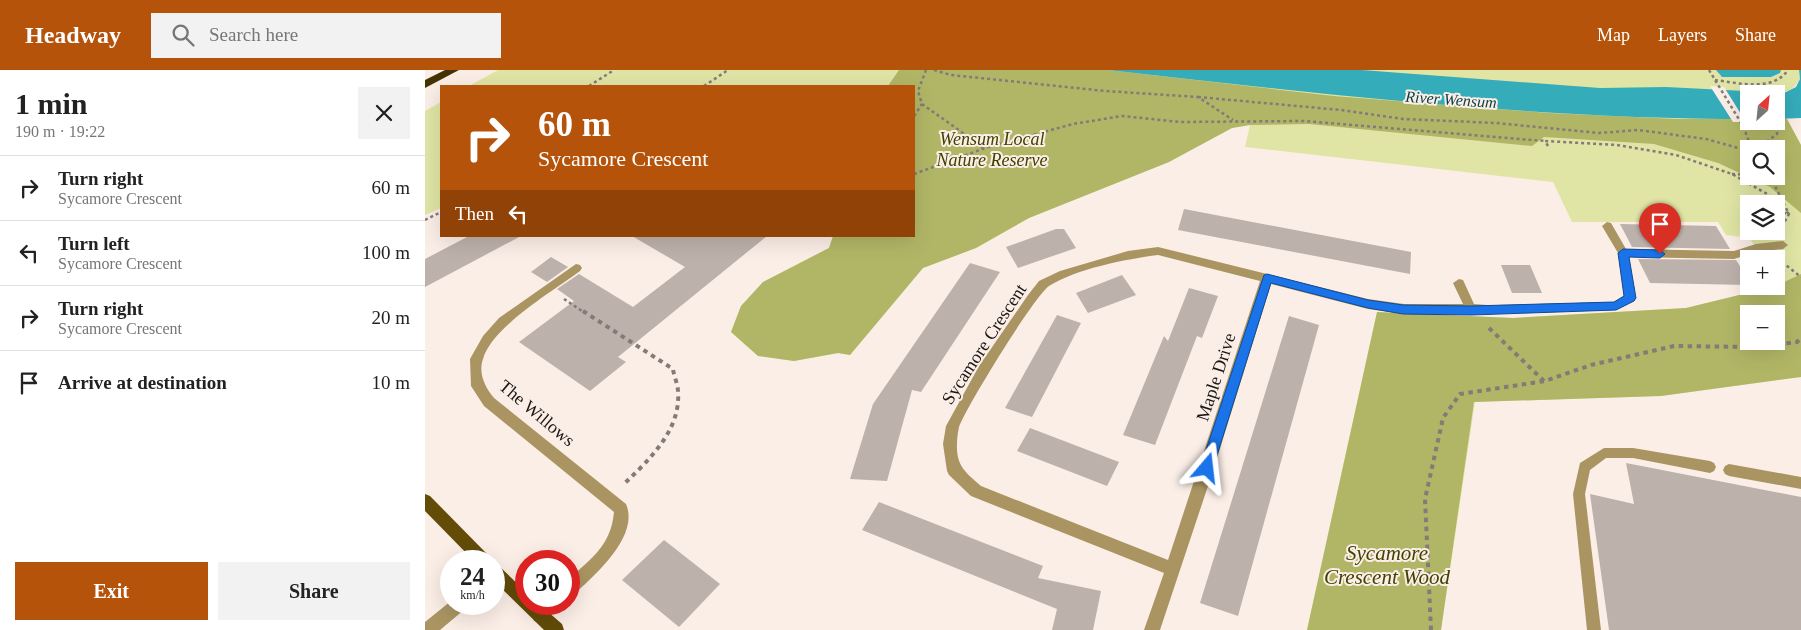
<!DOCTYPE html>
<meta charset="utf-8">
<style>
:root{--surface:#fff;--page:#f2f2f2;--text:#222;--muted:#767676;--line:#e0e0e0;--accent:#b45309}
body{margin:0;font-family:Georgia,serif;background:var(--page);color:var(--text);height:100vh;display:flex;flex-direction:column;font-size:19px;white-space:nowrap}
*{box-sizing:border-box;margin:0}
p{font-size:16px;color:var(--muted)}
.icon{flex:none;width:28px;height:28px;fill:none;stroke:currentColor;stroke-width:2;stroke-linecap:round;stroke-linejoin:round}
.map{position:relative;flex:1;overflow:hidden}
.details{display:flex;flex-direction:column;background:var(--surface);width:425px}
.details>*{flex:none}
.guide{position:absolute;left:15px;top:15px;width:475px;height:152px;border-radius:0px;box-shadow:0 5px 20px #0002;background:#b45309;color:#fff;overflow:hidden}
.needle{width:32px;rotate:27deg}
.tools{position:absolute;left:1315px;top:15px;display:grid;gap:10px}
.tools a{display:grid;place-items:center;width:45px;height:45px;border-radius:0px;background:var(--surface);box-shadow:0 5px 20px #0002;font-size:25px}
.speed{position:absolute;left:15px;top:480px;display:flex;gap:10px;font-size:25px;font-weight:700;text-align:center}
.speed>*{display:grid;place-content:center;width:65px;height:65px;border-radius:50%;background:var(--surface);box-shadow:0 5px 20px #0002;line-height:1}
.speed small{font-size:12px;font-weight:400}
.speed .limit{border:8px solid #d22;background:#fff;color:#111}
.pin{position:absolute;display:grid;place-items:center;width:42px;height:42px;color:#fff;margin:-51px -21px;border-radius:50% 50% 50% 0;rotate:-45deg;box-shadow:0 0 5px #0007}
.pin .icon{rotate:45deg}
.me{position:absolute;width:55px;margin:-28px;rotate:17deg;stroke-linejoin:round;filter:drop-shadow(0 0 4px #0008)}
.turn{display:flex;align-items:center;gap:18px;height:105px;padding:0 15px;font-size:22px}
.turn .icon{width:65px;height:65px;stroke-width:2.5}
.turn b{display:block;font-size:35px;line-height:42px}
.then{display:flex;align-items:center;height:48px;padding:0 15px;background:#0003;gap:10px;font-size:19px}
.round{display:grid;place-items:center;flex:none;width:52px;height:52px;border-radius:0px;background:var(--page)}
.overview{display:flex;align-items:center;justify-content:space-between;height:85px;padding:0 15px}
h1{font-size:30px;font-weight:800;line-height:38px}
.button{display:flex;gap:10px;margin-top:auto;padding:10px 15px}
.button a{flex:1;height:58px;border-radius:0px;background:var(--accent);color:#fff;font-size:20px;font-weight:800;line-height:58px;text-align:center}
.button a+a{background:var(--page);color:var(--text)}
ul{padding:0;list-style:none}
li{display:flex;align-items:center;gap:15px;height:65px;padding:0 15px;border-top:1px solid var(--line)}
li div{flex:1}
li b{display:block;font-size:19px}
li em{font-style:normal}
header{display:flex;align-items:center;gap:30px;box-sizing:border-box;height:70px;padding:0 25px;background:var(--accent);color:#fff}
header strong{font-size:24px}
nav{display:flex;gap:28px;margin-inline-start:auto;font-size:18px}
.search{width:350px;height:45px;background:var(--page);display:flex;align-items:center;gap:12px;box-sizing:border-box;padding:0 18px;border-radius:0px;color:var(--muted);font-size:19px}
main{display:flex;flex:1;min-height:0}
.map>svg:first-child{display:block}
.green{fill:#e0e5a5;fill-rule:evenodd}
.forest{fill:#b1b666;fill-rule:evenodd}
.water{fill:#35acba}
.pier{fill:#fbeee7}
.building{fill:#bdb1ab}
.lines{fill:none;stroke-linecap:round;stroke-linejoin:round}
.path-far1{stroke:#837b77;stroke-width:2.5;stroke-dasharray:3 3;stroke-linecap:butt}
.path{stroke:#837b77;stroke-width:4;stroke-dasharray:4.5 4.5;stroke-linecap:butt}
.lane{fill:#aa9562;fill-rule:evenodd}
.street{fill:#aa9562;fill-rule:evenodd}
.primary{fill:#624c08;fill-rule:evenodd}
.highway{fill:#443404;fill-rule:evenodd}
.route{fill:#1a73e8;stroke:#114b97}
.labels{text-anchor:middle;stroke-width:4;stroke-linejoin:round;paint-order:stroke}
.far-water-label{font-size:16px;font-style:italic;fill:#073d44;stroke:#fbeee7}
.park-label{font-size:18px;font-style:italic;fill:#414201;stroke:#fbeee7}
.street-label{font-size:18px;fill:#1a1614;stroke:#fbeee7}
.near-park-label{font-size:21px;font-style:italic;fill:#414201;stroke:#fbeee7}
</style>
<header>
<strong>Headway</strong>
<div class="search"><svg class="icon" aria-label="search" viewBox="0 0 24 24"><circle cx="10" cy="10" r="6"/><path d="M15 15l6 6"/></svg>Search here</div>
<nav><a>Map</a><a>Layers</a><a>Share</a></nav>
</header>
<main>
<section class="details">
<div class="overview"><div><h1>1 min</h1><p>190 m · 19:22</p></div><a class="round"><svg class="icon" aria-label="close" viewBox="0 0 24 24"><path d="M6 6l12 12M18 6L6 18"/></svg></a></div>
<ul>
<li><svg class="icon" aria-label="right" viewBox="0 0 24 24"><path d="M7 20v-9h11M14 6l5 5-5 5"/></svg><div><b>Turn right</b><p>Sycamore Crescent</p></div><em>60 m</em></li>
<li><svg class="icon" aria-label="left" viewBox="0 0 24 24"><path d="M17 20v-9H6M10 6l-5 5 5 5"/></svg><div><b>Turn left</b><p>Sycamore Crescent</p></div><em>100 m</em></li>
<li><svg class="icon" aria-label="right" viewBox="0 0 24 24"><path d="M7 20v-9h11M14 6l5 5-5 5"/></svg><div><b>Turn right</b><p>Sycamore Crescent</p></div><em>20 m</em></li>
<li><svg class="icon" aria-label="arrive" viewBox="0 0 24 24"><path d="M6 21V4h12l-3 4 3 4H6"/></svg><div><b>Arrive at destination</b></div><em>10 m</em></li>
</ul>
<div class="button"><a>Exit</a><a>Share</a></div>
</section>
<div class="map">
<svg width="1376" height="560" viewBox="0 0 1376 560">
<rect width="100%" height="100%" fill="#fbeee7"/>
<g class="green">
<path d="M 73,0 L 1374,0 L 1375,9 C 1360,34 1344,14 1324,24 L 1324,51 L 1351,51 L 1351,40 L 1362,49 L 1376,75 L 1376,307 L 1236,326 L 1050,332 L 1016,560 L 882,560 L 952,242 L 1088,248 L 1261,238 L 1351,216 L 1351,189 L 1337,189 L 1325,168 L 1301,165 L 1293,152 L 1147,152 L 1128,112 L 820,77 L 825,55 L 807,58 L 744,92 L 604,148 L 551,178 L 498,198 L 425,285 L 413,283 L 369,291 L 333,286 L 306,262 L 316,236 L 338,212 L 404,178 L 408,166 L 489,166 L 489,16 L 44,16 ZM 1324,79 L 1351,79 L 1351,106 L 1324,106 ZM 1324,134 L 1351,134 L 1351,161 L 1324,161 ZM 1324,244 L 1351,244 L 1351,271 L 1324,271 Z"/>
<polygon points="16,32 16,138 0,145 0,41"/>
</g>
<g class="forest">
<path d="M 474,0 L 683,0 L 909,26 L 1124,43 L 1253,49 L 1324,49 L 1324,51 L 1351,51 L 1351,49 L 1362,49 L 1376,75 L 1376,143 L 1345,117 L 1293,93 L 1229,74 L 1119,67 L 1107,76 L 884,54 L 825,55 L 807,58 L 744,92 L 604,148 L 551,178 L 498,198 L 425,285 L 413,283 L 369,291 L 333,286 L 306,262 L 316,236 L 338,212 L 404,178 L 408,166 L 489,166 L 489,16 L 463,16 ZM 1324,79 L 1351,79 L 1351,106 L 1324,106 Z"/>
<path d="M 1376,204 L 1376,307 L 1236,326 L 1049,332 L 1016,560 L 882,560 L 952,242 L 1088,248 L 1261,238 L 1351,216 ZM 1324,244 L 1351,244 L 1351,271 L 1324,271 Z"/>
</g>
<g class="water">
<path d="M 683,0 L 937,0 L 1175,18 L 1241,17 L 1359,23 L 1371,17 L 1375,9 L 1374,0 L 1376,0 L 1376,48 L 1351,49 L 1351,24 L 1324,24 L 1324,49 C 1109,49 896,24 683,0 Z"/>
<polygon points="1291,0 1356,0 1355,3 1346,7 1297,7"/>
</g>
<polygon class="pier" points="1285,16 1299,17 1321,52 1308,52"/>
<g class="building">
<polygon points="759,139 986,182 985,204 753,160"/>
<polygon points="1195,154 1291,156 1305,179 1207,177"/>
<polygon points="631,159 639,159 651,178 593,198 581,177"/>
<polygon points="44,166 96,166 0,217 0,189"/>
<polygon points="207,166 342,166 193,287 201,292 165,321 94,272 149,231 132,219 154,204 208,237 260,197"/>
<polygon points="126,187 143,197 122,212 106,202"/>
<polygon points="1213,189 1311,190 1324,210 1324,215 1225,213"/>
<polygon points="545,193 575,202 496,322 487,320 462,411 425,409 448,334"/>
<polygon points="1076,195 1105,195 1117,223 1087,223"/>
<polygon points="697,205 711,225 663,243 651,223"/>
<polygon points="764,218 793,226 777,268 772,266 730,375 698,365 739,266 743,271"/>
<polygon points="632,245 656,253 607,347 580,338"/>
<polygon points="864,246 894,255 813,546 775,533"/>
<polygon points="605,358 694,392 682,416 592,381"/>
<polygon points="1201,393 1376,427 1376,560 1184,560 1165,424 1209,434"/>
<polygon points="454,432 618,496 613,508 676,521 668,560 627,560 632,539 437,460"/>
<polygon points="239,470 295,514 254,557 197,510"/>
</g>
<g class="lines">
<g class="path-far1">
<polyline points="501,0 493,21 497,34 559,78"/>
<polyline points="509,0 526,5 680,21 773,27 808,50"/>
<polyline points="1284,0 1318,56 1327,79"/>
<path d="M 1290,10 C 1313,13 1348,22 1363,0"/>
<polyline points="164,16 189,0"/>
<polyline points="279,16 303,0"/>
<polyline points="773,27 916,40 978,49 1071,53 1174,63 1213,60 1281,69 1324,81"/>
<polyline points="489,46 497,34"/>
<polyline points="1123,76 1120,71 1192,75 1251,85 1307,104 1344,125 1364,144 1351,141"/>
<polyline points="1332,79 1352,64 1352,58"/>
<polyline points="489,104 560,78 648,54 697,46 755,52 878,51 1120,71"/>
<polyline points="1307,104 1324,105"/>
<polyline points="1345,106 1364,144 1356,158"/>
<polyline points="1322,129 1334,134"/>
<polyline points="0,150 16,142"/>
<polyline points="1357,192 1376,207"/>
<polyline points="139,229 160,243"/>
</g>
<g class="path">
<path d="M 158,241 L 248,299 C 249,307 253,314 253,322 C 256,360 224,390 199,414"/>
<polyline points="1064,258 1119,311"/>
<polyline points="1006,560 1000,429 1018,348 1035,324 1120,311 1166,295 1249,276 1333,277 1372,272 1376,268"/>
</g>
<g class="lane">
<polygon points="1182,152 1186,153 1201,179 1309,181 1331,174 1358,171 1363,175 1358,179 1331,182 1309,189 1204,187 1210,228 1209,231 1191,240 1068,242 1067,239 1068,236 1072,235 1189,232 1199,226 1193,183 1177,156"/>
<polygon points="1179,378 1208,378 1285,391 1289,393 1291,397 1289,401 1285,403 1208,388 1181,388 1165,400 1160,424 1176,560 1162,560 1148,424 1155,393"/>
<polygon points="1304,394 1376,407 1376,419 1304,406 1300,404 1298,400 1300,396"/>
</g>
<g class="street">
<path d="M 733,177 L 943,229 L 979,234 L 1038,234 L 1028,213 L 1034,209 L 1038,210 L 1049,234 L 1076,236 L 1078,239 L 1076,242 L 1072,244 L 979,244 L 943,239 L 846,214 L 789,398 L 735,560 L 719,560 L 739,503 L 546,426 L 524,405 L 522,401 L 518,374 L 521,356 L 554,296 L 603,225 L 614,211 L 635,201 L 703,181 ZM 733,185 L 835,211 L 743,490 L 556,416 C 540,402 531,396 532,373 C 532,368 533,362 534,357 C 540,339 610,225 624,216 C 651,199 701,189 733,185 Z"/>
<path d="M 151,194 L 155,195 L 157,198 L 155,201 C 128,221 67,257 58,289 C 53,303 60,317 69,328 L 201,434 C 215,466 169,506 149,524 L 144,527 L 144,509 C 167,488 186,475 189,442 L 59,336 L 46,316 L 45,289 L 58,266 L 74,248 Z"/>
<polygon points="26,531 26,534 43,534 40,539 15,560 0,560 0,552"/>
<path d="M 116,534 L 135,534 C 131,542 123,549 115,553 L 109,551 L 107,545 L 109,539 Z"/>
</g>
<g class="primary">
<polygon points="0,424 5,426 64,486 66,491 49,491 0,441"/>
<polygon points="69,494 74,496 101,522 101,534 114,534 137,554 139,560 119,560 69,511"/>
</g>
<polygon class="highway" points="20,0 34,0 0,18 0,10"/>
</g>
<polygon class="route" points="1198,179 1235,180 1240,184 1235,188 1204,187 1211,228 1209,231 1191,240 1046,245 978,244 943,238 846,213 788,398 786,402 782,404 777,402 775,398 839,205 842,204 943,230 978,235 1046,236 1189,232 1199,226 1193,183"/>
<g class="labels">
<g class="far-water-label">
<text transform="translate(1026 29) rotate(4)" y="6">River Wensum</text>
</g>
<g class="park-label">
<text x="567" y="75">Wensum Local<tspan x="567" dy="21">Nature Reserve</tspan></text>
</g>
<g class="street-label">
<text transform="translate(559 274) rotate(-57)" y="6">Sycamore Crescent</text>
<text transform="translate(791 307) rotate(-72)" y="6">Maple Drive</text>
<text transform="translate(112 343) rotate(40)" y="6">The Willows</text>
</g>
<g class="near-park-label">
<text x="962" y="490">Sycamore<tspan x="962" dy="24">Crescent Wood</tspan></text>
</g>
</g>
</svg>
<div class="tools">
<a><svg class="needle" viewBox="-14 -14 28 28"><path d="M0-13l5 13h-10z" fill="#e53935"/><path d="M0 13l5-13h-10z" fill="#767676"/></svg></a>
<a><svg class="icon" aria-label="search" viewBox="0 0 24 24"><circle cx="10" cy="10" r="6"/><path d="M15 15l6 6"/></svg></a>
<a><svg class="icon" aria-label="layers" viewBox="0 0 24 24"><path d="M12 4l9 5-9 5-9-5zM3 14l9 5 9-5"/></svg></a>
<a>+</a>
<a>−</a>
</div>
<div class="speed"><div>24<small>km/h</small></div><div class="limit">30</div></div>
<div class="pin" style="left:1235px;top:184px;background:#d93025"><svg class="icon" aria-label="arrive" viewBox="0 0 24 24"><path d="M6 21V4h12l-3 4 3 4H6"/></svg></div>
<svg class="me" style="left:782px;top:398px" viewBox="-20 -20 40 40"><path d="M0-17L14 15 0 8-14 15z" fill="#1a73e8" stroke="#fff" stroke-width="4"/></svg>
<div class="guide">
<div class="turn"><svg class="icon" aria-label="right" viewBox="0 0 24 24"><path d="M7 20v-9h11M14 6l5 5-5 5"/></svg><div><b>60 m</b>Sycamore Crescent</div></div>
<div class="then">Then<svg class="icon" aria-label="left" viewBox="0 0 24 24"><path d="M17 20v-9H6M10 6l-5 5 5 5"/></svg></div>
</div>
</div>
</main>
